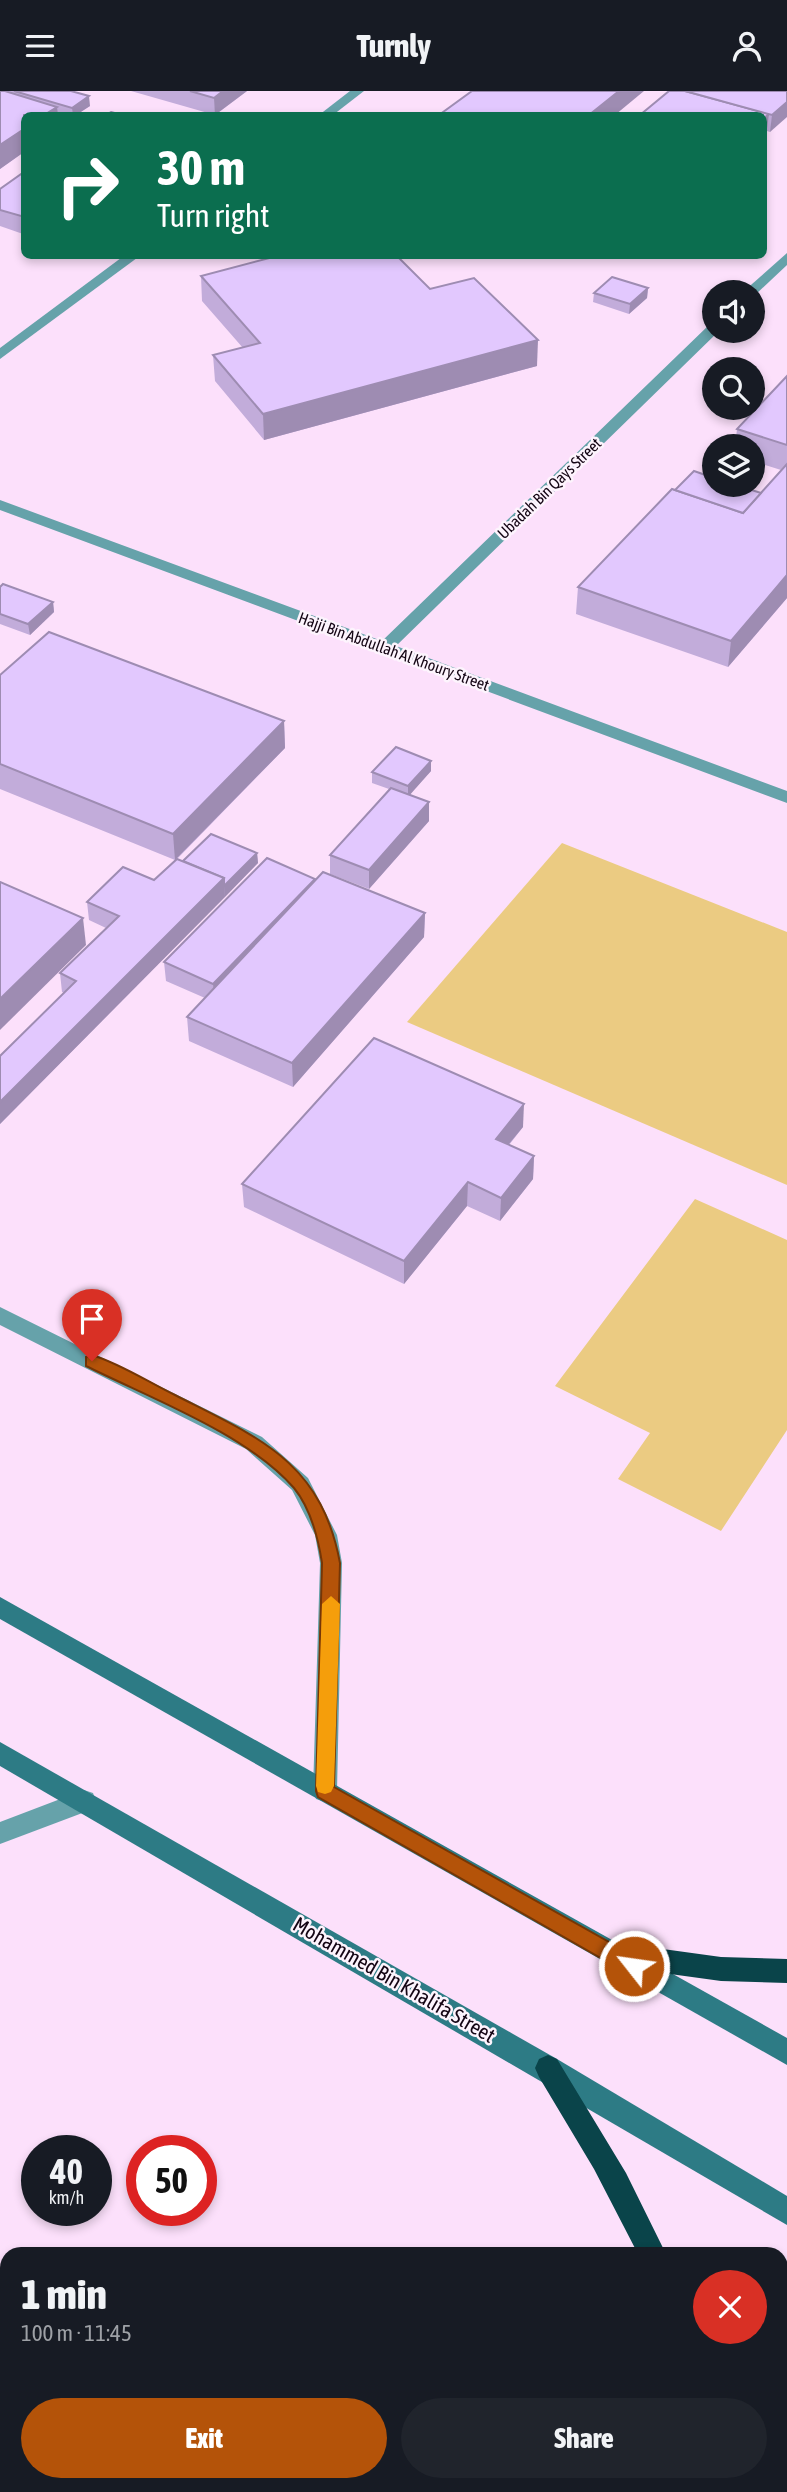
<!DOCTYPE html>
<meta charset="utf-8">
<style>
:root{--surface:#171b24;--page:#20242c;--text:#f1f3f6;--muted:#9ea1a6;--accent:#b45309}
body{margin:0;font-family:"Asap Condensed",sans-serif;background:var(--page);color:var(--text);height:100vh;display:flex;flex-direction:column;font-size:26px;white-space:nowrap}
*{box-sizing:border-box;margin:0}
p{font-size:23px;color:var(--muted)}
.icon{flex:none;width:38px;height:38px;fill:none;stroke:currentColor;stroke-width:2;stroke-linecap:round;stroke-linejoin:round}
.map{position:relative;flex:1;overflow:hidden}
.details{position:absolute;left:0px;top:2156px;width:788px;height:245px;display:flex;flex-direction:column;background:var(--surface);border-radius:21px 21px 0 0;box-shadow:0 4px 10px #0003}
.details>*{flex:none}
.hud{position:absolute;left:21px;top:21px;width:746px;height:147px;border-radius:10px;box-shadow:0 4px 10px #0003;background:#0b6e4f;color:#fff;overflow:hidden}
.controls{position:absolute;left:702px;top:189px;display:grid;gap:14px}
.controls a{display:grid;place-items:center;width:63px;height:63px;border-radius:50%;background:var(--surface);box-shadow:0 4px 10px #0003;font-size:35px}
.speed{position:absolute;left:21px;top:2044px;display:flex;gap:14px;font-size:35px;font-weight:700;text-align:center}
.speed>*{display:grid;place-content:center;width:91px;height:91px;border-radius:50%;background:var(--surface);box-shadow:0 4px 10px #0003;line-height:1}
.speed small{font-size:18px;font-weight:400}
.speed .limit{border:10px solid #d22;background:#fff;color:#111}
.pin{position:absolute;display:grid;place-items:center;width:60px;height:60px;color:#fff;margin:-72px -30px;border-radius:50% 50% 50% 0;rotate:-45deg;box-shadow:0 0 7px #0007}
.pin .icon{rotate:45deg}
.me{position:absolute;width:77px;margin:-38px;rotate:300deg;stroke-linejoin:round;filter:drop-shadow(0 0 5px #0008)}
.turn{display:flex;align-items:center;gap:24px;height:147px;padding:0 21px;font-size:32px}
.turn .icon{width:91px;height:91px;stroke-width:2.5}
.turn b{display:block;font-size:49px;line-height:60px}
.round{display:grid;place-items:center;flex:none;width:74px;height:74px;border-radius:37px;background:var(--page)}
.overview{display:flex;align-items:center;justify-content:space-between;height:119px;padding:0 21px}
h1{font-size:42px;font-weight:800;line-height:52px}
.button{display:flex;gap:14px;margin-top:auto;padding:14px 21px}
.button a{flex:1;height:80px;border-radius:42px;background:var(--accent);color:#fff;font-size:28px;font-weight:800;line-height:80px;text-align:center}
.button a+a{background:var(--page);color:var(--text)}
header{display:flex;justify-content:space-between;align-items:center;height:91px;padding:0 21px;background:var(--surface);font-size:32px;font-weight:800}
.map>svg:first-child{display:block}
.green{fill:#ebcb82}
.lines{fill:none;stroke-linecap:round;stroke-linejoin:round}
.street{fill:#66a2aa;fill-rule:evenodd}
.secondary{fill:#2d7b85;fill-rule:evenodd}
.highway{fill:#0a444a;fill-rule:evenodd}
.wall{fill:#c2acda}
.shaded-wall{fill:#9e8cb2}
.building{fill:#e2c8fe;stroke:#9e8cb2;stroke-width:2}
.route{fill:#b45309;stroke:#753606;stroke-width:2}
.slow{fill:#f59e0b}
.labels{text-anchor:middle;stroke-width:5;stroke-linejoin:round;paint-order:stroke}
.far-street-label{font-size:16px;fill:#140514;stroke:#fdf4fd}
.near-street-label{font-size:21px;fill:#140514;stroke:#fdf4fd}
</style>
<header><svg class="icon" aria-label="menu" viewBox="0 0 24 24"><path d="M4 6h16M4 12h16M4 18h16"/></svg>Turnly<svg class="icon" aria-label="person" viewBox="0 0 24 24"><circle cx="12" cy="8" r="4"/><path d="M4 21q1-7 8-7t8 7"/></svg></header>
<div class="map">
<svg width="787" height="2401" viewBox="0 0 787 2401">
<rect width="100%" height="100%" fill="#fce0fb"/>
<g class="green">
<polygon points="562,752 787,841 787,1094 407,931"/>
<polygon points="695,1108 787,1149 787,1339 721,1440 618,1388 650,1342 555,1295"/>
</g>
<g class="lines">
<g class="street">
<polygon points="350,0 364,0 333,24 319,24"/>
<polygon points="787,162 787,174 755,204 743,201"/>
<polygon points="125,164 141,164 0,268 0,257"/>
<polygon points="714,233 714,240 719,240 396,555 787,700 787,712 0,419 0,409 382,550 709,234"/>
<polygon points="0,1216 262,1346 308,1387 337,1444 342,1472 337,1700 334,1708 325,1711 316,1708 313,1700 320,1472 315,1444 292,1399 246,1358 0,1234"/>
<polygon points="84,1699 93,1702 96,1710 93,1718 0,1753 0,1731"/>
</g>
<g class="secondary">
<polygon points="0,1506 787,1947 787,1974 0,1528"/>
<polygon points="0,1651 557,1968 787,2105 787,2134 0,1675"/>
</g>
<g class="highway">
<polygon points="612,1851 721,1866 787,1868 787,1892 721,1890 612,1875 603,1871 599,1863 603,1855"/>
<polygon points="548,1964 557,1968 626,2082 666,2163 638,2163 594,2078 539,1986 535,1977 539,1968"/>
<polygon points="698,2394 728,2394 729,2401 699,2401"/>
</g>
</g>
<g class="wall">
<polygon points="0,0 71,0 90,15 76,24 67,24 58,22 58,24 24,24 24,61 0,78"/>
<polygon points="131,0 247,0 215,24"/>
<polygon points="669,0 787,0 770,41 767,40 766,45"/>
<polygon points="24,81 24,142 23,143 0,135 0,98"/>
<polygon points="201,185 430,198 537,275 264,349 215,290 213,264 243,257 202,210"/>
<polygon points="648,197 647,207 629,223 593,211 594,202"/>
<polygon points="787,285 787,507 728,576 576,523 578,496 675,399 761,402 781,379 752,370 752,355 735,355 737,338"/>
<polygon points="0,496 53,511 54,521 30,544 0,533"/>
<polygon points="0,584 284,630 285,657 177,768 183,770 257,762 258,772 0,1033 0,965 65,902 62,901 60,882 106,837 89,829 87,811 154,789 175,769 0,698"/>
<polygon points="431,670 431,680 409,704 429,730 369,798 330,783 330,764 389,698 372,692 372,681"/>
<polygon points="315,788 315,789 425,822 424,846 293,996 189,950 187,926 205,907 166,890 164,871"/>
<polygon points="523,1036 509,1054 534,1065 533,1088 500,1130 467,1115 404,1193 244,1116 242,1093"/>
</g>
<g class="shaded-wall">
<polygon points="223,0 247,0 215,24 214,7"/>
<polygon points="619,0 644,0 615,24 589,24"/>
<polygon points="89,5 90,15 76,24 73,24 72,17"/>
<polygon points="787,11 787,26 770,41 772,24"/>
<polygon points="57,16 58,24 44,24"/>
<polygon points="769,23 766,45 763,48 763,28"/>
<polygon points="24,38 24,61 0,78 0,54"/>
<polygon points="24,123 24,142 23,143 21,125"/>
<polygon points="648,197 647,207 629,223 630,213"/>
<polygon points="538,249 537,275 264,349 263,323"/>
<polygon points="787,484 787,507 728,576 731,550"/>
<polygon points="53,511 54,521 30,544 28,533"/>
<polygon points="284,630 285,657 175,769 173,743"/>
<polygon points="431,670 431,680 408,706 408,695"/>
<polygon points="429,711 429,730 369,798 369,779"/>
<polygon points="257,762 258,772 225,806 224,795"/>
<polygon points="224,787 225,806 0,1033 0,1011"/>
<polygon points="315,788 316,806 215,911 213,893"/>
<polygon points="425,822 424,846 293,996 292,972"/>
<polygon points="83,827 86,854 0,939 0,908"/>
<polygon points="524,1013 523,1036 494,1071 496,1048"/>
<polygon points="534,1065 533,1088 500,1130 501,1107"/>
<polygon points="468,1091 467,1115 404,1193 404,1170"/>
</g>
<g class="building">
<polygon points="0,0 5,0 57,16 44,24 24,24 24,38 0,54"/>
<polygon points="14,0 71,0 89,5 72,17"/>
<polygon points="190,0 223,0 214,7"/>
<polygon points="472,0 619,0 589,24 439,24"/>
<polygon points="669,0 685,0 769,23 763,28 763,24 640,24"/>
<polygon points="685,0 787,0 787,11 772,24"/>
<polygon points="111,21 122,24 106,24"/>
<polygon points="24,81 24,123 21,125 0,119 0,98"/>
<polygon points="281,164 396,164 430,198 474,187 538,249 263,323 213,264 260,252 201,185"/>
<polygon points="612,186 648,197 630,213 594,202"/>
<polygon points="787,285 787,354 737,338"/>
<polygon points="787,373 787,484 731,550 578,496 672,398 743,422"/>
<polygon points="694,380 714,387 714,394 736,394 761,402 743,422 675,399"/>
<polygon points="3,493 53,511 28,533 0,523 0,496"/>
<polygon points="49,541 284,630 173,743 0,673 0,584"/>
<polygon points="396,656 431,670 408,695 372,681"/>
<polygon points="391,697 429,711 369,779 330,764"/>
<polygon points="211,743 257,762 224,795 224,787 183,770"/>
<polygon points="267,767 315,788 213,893 164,871"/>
<polygon points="177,768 224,787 0,1011 0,965 76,890 60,882 119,825 87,811 123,776 154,789"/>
<polygon points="323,781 425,822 292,972 187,926"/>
<polygon points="0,791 83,827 0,908"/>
<polygon points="374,947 524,1013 496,1048 534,1065 501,1107 468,1091 404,1170 242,1093"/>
</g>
<path class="route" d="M 92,1264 C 121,1273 148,1291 175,1304 C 259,1347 321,1370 340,1472 L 334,1696 L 641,1869 L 644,1875 L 641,1882 L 634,1884 L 627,1882 L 318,1706 L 316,1700 L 322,1472 C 318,1446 311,1418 294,1397 C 247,1343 150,1307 86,1275 L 86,1266 Z"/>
<polygon class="slow" points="331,1505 340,1513 334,1695 331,1701 325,1703 318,1701 316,1695 322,1513"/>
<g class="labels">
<g class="far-street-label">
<text transform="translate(549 397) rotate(-44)" y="6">Ubadah Bin Qays Street</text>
<text transform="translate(394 560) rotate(20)" y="6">Hajji Bin Abdullah Al Khoury Street</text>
</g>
<g class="near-street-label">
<text transform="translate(394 1889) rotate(30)" y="7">Mohammed Bin Khalifa Street</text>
</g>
</g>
</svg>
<div class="controls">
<a><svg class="icon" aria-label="sound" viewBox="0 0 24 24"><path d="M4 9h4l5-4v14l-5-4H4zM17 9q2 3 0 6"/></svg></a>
<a><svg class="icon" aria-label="search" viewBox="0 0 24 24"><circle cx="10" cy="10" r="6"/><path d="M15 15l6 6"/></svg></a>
<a><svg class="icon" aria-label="layers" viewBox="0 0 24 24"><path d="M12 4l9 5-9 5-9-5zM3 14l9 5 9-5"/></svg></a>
</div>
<div class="speed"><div>40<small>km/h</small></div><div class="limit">50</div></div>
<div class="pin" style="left:92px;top:1270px;background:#d93025"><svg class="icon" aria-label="arrive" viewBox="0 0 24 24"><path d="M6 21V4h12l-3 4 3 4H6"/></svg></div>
<svg class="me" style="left:634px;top:1875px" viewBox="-20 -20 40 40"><circle r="17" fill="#b45309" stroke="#fff" stroke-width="3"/><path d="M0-11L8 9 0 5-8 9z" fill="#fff"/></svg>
<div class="hud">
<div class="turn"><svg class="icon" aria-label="right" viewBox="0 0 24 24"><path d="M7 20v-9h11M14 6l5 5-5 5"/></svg><div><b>30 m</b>Turn right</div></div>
</div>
<section class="details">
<div class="overview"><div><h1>1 min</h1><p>100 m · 11:45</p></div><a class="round" style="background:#d93025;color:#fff"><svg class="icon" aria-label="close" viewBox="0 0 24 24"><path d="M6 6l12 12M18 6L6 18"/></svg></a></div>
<div class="button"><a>Exit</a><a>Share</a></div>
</section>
</div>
